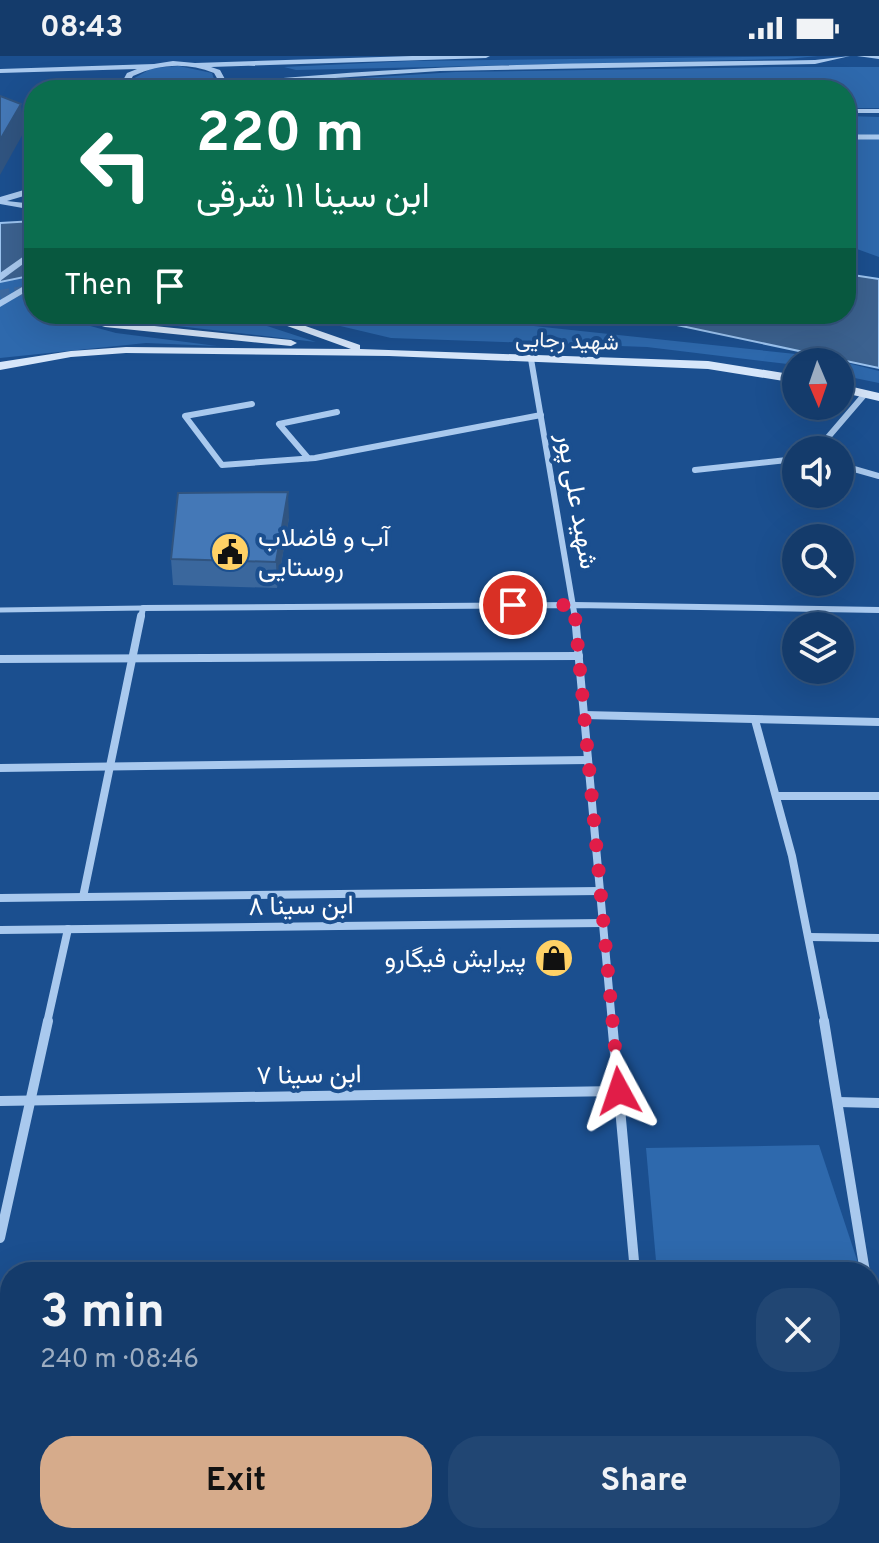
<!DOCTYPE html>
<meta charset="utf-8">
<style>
:root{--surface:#143b6b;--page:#214673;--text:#f1f3f6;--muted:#9dadc1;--line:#33557e;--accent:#d6ab8b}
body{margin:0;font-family:Overpass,Vazirmatn,sans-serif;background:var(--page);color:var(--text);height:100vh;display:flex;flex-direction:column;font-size:30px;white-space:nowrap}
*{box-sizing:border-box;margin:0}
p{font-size:26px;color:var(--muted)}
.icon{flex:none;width:44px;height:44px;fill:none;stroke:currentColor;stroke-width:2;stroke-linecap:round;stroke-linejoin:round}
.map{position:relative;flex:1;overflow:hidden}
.drawer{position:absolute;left:0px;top:1206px;width:880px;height:282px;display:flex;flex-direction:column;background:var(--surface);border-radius:32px 32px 0 0;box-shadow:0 8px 32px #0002,0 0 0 2px var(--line)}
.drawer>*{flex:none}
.guide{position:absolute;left:24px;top:24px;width:832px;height:244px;border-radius:32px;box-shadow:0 8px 32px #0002,0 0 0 2px var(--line);background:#0b6e4f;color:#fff;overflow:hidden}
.needle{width:52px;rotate:178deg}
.fabs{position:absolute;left:782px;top:292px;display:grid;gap:16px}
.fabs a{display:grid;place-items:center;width:72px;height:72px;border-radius:50%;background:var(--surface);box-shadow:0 8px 32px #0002,0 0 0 2px var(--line);font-size:40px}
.pin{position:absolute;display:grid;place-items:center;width:68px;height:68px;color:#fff;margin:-34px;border:4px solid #fff;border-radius:50%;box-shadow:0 2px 8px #0007}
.me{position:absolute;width:88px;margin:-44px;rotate:355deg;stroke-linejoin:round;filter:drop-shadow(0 0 6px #0008)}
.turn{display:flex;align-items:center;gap:28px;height:168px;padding:0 40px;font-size:36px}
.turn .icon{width:104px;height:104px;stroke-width:2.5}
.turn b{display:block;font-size:56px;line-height:68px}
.then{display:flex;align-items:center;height:76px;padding:0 40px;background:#0003;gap:16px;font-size:30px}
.round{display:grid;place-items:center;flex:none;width:84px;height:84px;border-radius:32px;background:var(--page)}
.head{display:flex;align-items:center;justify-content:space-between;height:136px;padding:0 40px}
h1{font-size:48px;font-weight:700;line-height:60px}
.action{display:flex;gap:16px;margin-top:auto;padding:16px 40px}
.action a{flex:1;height:92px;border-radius:32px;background:var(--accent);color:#111;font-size:32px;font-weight:700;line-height:92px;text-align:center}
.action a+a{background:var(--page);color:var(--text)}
.status{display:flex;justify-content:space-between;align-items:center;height:56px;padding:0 40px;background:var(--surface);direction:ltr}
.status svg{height:22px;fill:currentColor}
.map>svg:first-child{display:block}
.green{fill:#2e69ad}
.water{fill:#3c6290;stroke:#9cc4f0;stroke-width:2}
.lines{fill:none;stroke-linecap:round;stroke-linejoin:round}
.secondary-tunnel{stroke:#3d69a0;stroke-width:10;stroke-dasharray:10 5;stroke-linecap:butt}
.service{stroke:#a9c9ee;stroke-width:5}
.minor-far3{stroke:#a9c9ee;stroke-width:5}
.minor-far2{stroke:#a9c9ee;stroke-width:6}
.minor-far1{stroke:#a9c9ee;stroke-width:8}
.minor{stroke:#a9c9ee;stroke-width:10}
.tertiary{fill:#a9c9ee;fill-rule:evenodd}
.secondary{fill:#d6e6fa;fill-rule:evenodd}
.wall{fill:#3a679d}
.shaded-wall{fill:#305480}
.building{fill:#4478b7;stroke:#305480;stroke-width:2}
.route{stroke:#e11d48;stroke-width:14;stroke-dasharray:0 25.2}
.labels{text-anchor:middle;stroke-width:8;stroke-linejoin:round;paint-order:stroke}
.far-street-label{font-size:22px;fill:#fff;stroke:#1b4f8f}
.street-label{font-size:26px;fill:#fff;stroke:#1b4f8f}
.poi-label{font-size:26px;fill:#fff;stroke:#1b4f8f;text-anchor:start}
</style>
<div class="status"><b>08:43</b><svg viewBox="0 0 49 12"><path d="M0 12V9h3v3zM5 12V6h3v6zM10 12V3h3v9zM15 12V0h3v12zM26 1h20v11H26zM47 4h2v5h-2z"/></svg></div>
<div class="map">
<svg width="879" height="1487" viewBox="0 0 879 1487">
<rect width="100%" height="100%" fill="#1b4f8f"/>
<g class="green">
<polygon points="818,0 787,3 296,14 284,11 410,5"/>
<path d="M 179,10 L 212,17 L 215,26 C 202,37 147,39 132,29 L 131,24 L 152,12 Z"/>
<polygon points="775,11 879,11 879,52 846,52 846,34 242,34 251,29 455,16"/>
<polygon points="846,60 879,61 879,201 846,189"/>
<polygon points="34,218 34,258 420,258 824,301 879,315 879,327 840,319 840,306 796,306 796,309 647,291 391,282 336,269 266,261 239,261 316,286 125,264 83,268 116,277 217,290 146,287 0,302 0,224"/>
<polygon points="819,1089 861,1216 657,1216 646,1092"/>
</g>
<g class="water">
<polygon points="34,165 34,219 0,226 0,167"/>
<polygon points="846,218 879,223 879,312 625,258 846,258"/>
</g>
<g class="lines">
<polyline class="secondary-tunnel" points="0,239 34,233"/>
<polyline class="service" points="0,554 143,552"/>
<polyline class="minor-far3" points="846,81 879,81"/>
<g class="minor-far2">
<polyline points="531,303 575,562"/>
<polyline points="252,348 185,360 222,409 315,402 541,359"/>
<polyline points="817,394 865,338"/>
<polyline points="308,402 279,368 337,356"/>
<polyline points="840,409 879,420"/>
<polyline points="695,414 796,403"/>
<polyline points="141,562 143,552 574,549 879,554"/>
</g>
<g class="minor-far1">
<polyline points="575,560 612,967"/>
<polyline points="0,603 579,600"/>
<polyline points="584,659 879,666"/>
<polyline points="755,664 792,800 825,967"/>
<polyline points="0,712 588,704"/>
<polyline points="779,740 879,740"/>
<polyline points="83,841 141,560"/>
<polyline points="0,842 600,835"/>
<polyline points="0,874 603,867"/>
<polyline points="809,881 879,882"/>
<polyline points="47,967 68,873"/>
</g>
<g class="minor">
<polyline points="612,965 635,1216"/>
<polyline points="824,965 865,1216"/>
<polyline points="0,1045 619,1035"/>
<polyline points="838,1046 879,1047"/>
<polyline points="0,1182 48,965"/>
<polyline points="0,1239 10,1239"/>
<polyline points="870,1240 879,1239"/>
<polyline points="870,1246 879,1284"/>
<polyline points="641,1478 641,1487"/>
</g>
<g class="tertiary">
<path d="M 412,0 L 490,0 L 486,2 L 211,11 L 220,14 L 226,25 L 223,28 C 420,6 617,7 815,4 L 850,0 L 815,8 L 440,15 L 290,25 L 218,34 L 208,32 L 218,24 L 214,17 C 187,6 159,8 133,20 L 129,27 L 137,34 L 128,34 L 121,28 L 127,17 L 137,13 L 0,17 L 0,13 L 154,8 L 173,5 L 195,7 Z"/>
<polygon points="857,0 879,0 879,3"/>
<rect x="846" y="53" width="33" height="4"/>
<polygon points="34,131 34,137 7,145 34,148 34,154 0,148 0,141"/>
<polygon points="34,193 34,200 0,225 0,217"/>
<polygon points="34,224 34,231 0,251 0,244"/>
</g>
<g class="secondary">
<polygon points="30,227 34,228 34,236 25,230"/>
<polygon points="65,258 83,258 106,265 291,284 297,287 291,290 105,271"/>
<polygon points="254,258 271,258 360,289 360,293 708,305 796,319 796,327 708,313 389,300 126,297 71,301 0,314 0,306 71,295 126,291 351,293"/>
<polygon points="840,328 879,337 879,345 840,336"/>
</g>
</g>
<polygon class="wall" points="289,462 277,532 173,529 171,503"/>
<g class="shaded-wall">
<polygon points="21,48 24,76 0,119 0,84"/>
<polygon points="288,436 289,462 277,532 276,506"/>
</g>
<g class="building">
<polygon points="0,40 21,48 0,84"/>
<polygon points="288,436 276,506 171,503 178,437"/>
</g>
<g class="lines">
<polyline class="route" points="513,549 574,549 619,1035"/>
</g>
<defs>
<symbol id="civic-disc" viewBox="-11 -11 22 22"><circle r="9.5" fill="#ffd166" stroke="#1b4f8f"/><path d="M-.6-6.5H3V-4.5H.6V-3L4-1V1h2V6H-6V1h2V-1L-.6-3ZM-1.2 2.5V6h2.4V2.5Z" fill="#111"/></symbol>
<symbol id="shop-disc" viewBox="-11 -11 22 22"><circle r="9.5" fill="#ffd166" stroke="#1b4f8f"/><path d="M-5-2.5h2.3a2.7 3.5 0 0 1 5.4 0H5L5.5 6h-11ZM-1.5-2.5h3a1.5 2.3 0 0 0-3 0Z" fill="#111"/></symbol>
</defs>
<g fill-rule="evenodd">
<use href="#civic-disc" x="208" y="474" width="44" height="44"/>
<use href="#shop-disc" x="532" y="880" width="44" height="44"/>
</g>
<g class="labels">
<g class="far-street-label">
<text transform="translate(567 284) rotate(2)" y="8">شهید رجایی</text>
</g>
<g class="street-label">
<text transform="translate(578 445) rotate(80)" y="9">شهید علی پور</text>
<text transform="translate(301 849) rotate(-1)" y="9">ابن سینا ۸</text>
<text transform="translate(309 1018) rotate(-1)" y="9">ابن سینا ۷</text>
</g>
<g class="poi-label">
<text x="258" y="490">آب و فاضلاب<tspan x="258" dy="30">روستایی</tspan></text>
<text x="526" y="911" text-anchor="end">پیرایش فیگارو</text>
</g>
</g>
</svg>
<div class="fabs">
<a><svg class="needle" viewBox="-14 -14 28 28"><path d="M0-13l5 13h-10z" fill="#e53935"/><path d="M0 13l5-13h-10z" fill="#9dadc1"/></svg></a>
<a><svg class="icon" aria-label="sound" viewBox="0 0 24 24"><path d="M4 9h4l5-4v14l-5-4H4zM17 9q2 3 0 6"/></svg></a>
<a><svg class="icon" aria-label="search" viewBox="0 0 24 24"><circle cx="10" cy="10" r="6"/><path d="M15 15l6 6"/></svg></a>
<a><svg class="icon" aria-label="layers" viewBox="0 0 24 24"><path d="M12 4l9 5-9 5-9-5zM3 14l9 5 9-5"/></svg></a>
</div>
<div class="pin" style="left:513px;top:549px;background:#d93025"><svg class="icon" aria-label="arrive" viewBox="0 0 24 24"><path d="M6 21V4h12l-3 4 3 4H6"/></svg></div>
<svg class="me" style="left:619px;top:1035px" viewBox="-20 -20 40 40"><path d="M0-17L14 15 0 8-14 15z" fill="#e11d48" stroke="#fff" stroke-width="4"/></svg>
<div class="guide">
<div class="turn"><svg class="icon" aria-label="left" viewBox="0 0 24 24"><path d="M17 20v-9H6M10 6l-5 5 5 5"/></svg><div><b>220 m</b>ابن سینا ۱۱ شرقی</div></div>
<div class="then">Then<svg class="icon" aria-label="arrive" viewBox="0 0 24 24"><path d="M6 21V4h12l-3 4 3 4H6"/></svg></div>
</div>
<section class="drawer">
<div class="head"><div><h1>3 min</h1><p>240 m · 08:46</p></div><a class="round"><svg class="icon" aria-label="close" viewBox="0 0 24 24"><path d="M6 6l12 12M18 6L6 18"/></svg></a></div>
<div class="action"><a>Exit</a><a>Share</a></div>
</section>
</div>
